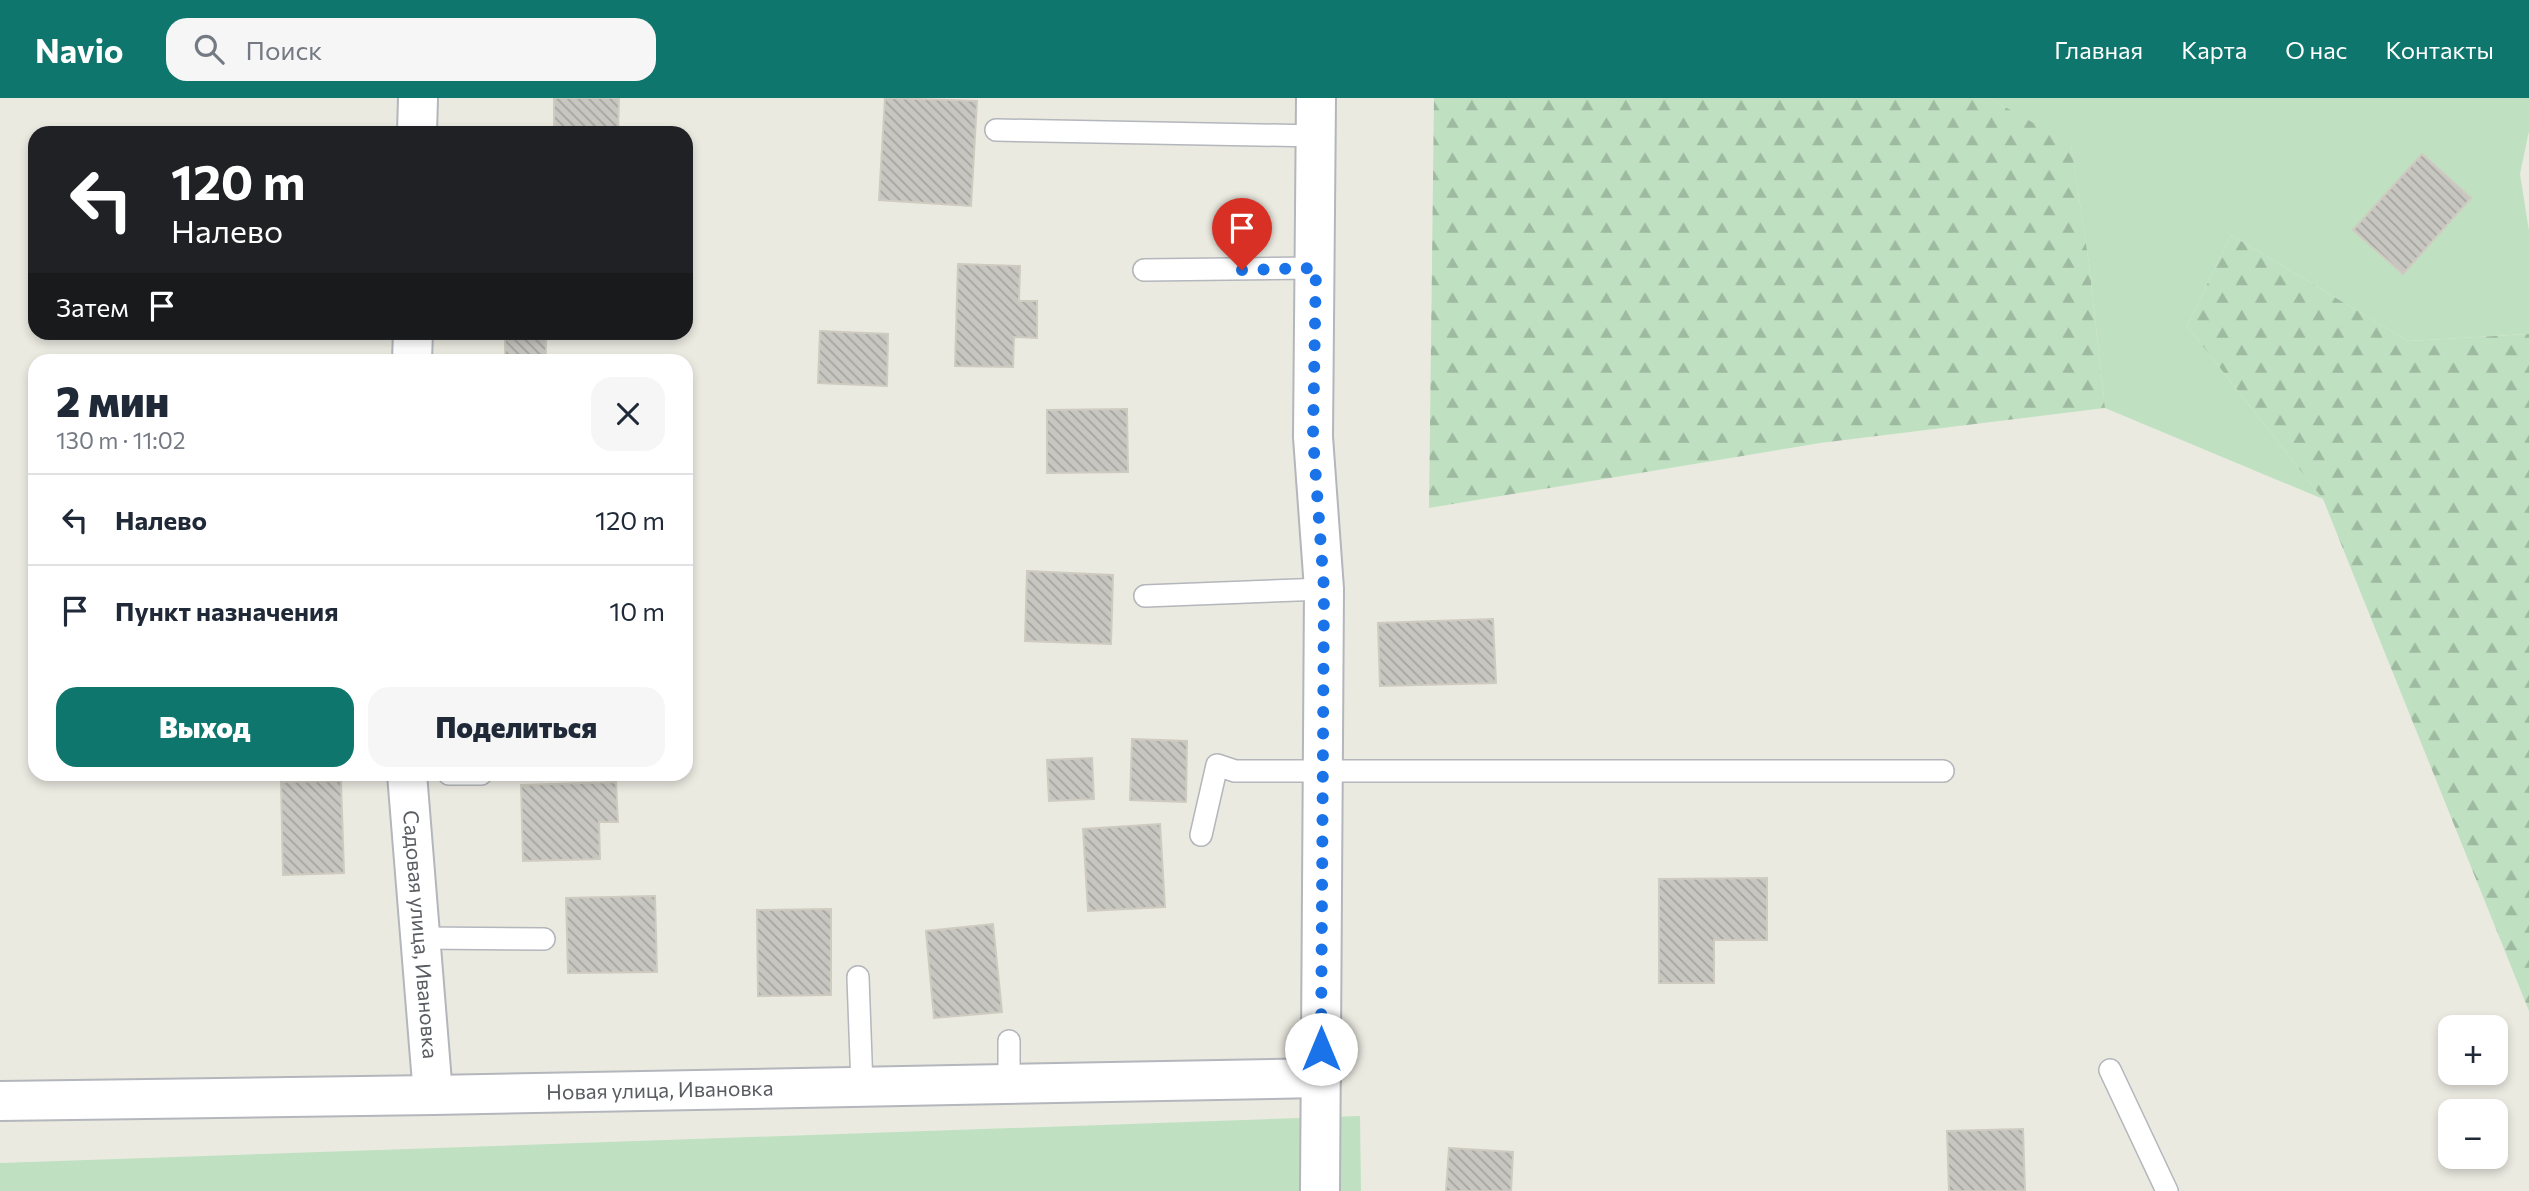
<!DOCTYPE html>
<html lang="ru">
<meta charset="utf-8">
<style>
:root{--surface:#fff;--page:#f6f6f7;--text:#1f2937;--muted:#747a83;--line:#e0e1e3;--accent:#0f766e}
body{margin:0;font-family:Commissioner,sans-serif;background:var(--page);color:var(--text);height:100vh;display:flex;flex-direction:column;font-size:26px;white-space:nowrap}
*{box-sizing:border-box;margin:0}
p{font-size:23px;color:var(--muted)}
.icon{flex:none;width:38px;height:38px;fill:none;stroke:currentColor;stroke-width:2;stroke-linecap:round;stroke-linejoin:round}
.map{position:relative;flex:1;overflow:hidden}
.sheet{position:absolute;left:28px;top:256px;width:665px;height:427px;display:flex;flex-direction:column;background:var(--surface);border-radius:21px;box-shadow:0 4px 10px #0003}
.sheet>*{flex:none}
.guide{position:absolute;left:28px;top:28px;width:665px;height:214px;border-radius:21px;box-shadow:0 4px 10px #0003;background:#202124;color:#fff;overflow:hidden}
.fabs{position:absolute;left:2438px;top:917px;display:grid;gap:14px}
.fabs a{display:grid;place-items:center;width:70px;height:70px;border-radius:14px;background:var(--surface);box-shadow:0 4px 10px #0003;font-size:35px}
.pin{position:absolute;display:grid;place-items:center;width:60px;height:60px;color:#fff;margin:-72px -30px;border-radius:50% 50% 50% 0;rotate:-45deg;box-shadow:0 0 7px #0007}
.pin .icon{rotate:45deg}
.me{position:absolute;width:77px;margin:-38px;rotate:0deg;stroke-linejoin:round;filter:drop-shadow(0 0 5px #0008)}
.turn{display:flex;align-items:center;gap:24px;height:147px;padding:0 28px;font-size:32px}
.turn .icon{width:91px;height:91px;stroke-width:2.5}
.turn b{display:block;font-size:49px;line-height:60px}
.then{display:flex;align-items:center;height:66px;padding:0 28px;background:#0003;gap:14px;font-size:26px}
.round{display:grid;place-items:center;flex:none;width:74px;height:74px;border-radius:21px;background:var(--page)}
.headline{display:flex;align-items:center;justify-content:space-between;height:119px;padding:0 28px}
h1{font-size:42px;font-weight:800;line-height:52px}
.primary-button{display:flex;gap:14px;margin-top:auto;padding:14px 28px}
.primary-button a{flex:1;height:80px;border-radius:21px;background:var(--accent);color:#fff;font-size:28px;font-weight:800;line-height:80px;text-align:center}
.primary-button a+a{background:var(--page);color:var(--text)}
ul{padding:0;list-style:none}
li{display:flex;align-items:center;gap:21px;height:91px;padding:0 28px;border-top:2px solid var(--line)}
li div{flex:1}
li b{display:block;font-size:26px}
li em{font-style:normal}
header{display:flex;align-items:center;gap:42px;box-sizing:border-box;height:98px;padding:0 35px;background:var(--accent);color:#fff}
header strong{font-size:33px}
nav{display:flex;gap:38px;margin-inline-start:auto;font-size:24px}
.search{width:490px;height:63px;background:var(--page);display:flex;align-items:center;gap:18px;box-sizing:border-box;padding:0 24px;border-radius:21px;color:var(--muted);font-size:26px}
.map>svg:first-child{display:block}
.grass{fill:#bfe1c1}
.forest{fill:url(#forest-firs)}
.building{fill:url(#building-back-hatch);stroke:#cfcbc0;stroke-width:2}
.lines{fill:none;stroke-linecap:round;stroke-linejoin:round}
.service-casing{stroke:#b3b6bb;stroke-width:24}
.minor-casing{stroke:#b3b6bb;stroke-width:42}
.service{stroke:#fff;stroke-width:21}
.minor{stroke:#fff;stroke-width:38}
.route{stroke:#1a73e8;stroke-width:12;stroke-dasharray:0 21.6}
.labels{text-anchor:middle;stroke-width:6;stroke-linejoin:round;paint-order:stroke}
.street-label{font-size:21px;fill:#595c61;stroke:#fff}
</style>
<header>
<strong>Navio</strong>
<div class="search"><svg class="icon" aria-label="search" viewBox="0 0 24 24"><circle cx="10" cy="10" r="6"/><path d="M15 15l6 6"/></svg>Поиск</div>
<nav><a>Главная</a><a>Карта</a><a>О нас</a><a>Контакты</a></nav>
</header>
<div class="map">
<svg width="2529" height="1093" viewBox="0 0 2529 1093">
<defs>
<pattern id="forest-firs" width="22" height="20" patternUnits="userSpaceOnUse" patternTransform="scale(1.75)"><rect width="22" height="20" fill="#bfe1c1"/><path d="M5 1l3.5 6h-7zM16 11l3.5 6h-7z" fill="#9ebaa0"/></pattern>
<pattern id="building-back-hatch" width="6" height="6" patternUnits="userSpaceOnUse" patternTransform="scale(1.75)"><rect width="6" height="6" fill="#c8c6c0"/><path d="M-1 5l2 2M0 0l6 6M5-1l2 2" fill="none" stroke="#a5a49f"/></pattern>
</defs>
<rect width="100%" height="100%" fill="#ebeae1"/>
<g class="grass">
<polygon points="1989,0 2529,0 2529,33 2520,76 2529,133 2529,236 2408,243 2231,137 2187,228 2323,401 2105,310 2089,166 2071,47"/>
<polygon points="1360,1018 1361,1093 0,1093 0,1065"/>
</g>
<g class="forest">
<polygon points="1434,0 1989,0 2071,46 2089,166 2105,310 1820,345 1429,410"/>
<polygon points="2231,137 2408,243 2529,236 2529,913 2323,401 2187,228"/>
</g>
<g class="building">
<polygon points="554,0 619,0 618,35 554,35"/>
<polygon points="885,0 977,3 971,108 879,102"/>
<polygon points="2422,56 2471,100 2403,176 2353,132"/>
<polygon points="958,166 1020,168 1019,203 1037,203 1037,240 1014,239 1013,269 955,268"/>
<polygon points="820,233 888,236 887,288 818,285"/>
<rect x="505" y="234" width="41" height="24"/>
<polygon points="1127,311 1128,374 1047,375 1047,312"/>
<polygon points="1027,473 1113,477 1111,546 1025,543"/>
<polygon points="1493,521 1496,585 1380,588 1378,525"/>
<polygon points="1132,641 1187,643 1186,704 1130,702"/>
<polygon points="1092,660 1094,701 1049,703 1047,662"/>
<polygon points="341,683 344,775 283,777 281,684"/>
<polygon points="616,684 618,724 599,724 600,761 523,763 521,687"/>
<polygon points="1160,726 1165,809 1088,813 1083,731"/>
<polygon points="1767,780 1767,842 1714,842 1714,885 1659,885 1659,781"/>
<polygon points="655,798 657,874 568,875 566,800"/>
<polygon points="831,811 831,897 758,898 757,812"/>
<polygon points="993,826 1002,914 934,920 926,833"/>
<polygon points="2023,1031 2025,1093 1949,1093 1947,1033"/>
<polygon points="1449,1050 1513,1054 1511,1093 1446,1093"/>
</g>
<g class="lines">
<defs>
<g id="service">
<polyline points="996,32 1317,38"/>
<polyline points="1144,172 1316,170"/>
<polyline points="1145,498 1324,491"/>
<polyline points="449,676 481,676"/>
<polyline points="1201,737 1217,667 1235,673 1943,673"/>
<polyline points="420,840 544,841"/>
<polyline points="858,879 862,989"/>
<polyline points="1009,943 1009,986"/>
<polyline points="2110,972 2167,1093"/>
</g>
<g id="minor">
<polyline points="1316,0 1313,339 1324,491 1320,1093"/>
<polyline points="417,35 418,0"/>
<polyline points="412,262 413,234"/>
<path id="s1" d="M 407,676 L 433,997"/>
<path id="s2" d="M 0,1003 L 433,997 L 1321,980"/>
</g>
</defs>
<use href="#service" class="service-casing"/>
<use href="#minor" class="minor-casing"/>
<use href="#service" class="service"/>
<use href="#minor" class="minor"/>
</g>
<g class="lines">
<polyline class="route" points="1242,172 1316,170 1313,339 1324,491 1321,951"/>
</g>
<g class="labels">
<g class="street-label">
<text dy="7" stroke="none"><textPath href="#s1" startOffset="161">Садовая улица, Ивановка</textPath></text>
<text dy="7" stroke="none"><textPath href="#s2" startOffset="660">Новая улица, Ивановка</textPath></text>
</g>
</g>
</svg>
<div class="fabs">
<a>+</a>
<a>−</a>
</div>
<div class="pin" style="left:1242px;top:172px;background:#d93025"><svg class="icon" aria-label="arrive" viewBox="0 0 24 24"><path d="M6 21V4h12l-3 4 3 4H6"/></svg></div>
<svg class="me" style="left:1321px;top:951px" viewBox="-20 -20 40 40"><circle r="19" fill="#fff"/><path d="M0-13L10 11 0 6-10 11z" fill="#1a73e8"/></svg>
<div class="guide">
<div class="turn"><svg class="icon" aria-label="left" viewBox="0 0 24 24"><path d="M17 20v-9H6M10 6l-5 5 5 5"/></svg><div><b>120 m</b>Налево</div></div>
<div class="then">Затем<svg class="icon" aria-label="arrive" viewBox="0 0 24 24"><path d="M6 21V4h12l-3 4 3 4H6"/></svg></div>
</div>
<section class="sheet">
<div class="headline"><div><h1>2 мин</h1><p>130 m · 11:02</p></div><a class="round"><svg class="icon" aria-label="close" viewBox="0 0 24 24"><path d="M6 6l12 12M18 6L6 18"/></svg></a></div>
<ul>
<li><svg class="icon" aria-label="left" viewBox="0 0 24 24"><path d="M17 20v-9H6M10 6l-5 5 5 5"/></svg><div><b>Налево</b></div><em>120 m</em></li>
<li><svg class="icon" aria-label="arrive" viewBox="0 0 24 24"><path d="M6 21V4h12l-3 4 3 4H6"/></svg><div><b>Пункт назначения</b></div><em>10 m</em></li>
</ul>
<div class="primary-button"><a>Выход</a><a>Поделиться</a></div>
</section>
</div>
